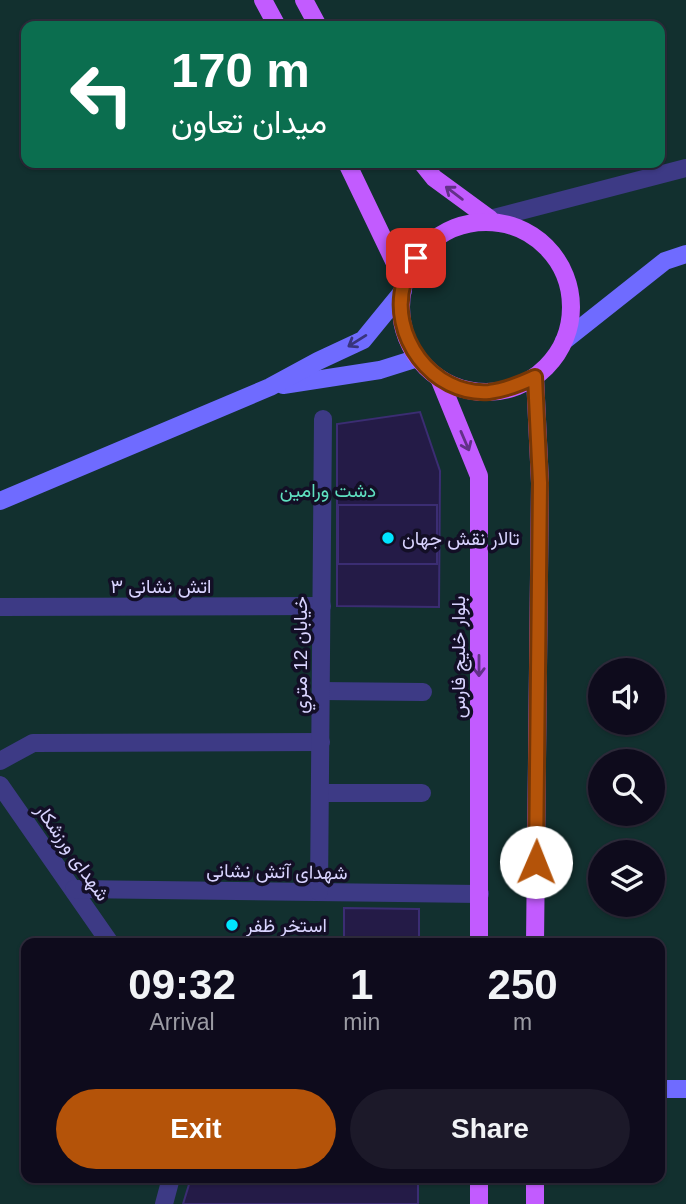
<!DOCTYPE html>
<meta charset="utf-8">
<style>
:root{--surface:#0e0b1c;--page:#1c1929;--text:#f1f3f6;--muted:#9b9ba3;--line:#2e2b3b;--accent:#b45309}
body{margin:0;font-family:Helvetica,Vazirmatn,sans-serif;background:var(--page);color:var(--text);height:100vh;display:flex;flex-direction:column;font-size:26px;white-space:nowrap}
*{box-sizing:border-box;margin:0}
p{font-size:23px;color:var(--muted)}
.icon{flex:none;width:38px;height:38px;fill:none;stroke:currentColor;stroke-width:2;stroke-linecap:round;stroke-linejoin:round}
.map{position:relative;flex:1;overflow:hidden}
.panel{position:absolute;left:21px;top:938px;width:644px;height:245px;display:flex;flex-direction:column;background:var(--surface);border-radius:14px;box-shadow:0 2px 5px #0004,0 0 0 2px var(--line)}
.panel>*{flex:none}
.banner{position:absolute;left:21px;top:21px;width:644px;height:147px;border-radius:14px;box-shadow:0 2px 5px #0004,0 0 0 2px var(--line);background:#0b6e4f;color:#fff;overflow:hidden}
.fabs{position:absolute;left:588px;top:658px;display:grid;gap:14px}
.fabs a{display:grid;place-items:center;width:77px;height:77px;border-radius:50%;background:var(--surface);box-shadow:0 2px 5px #0004,0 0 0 2px var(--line);font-size:35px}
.pin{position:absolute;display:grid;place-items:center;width:60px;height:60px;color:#fff;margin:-30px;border-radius:14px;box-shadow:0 4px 10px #0006}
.me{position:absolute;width:77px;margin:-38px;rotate:1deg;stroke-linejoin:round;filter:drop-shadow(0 0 5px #0008)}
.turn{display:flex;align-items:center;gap:24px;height:147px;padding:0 35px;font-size:32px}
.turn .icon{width:91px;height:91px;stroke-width:2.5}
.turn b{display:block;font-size:49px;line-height:60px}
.eta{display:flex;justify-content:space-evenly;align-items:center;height:119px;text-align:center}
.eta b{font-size:42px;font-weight:600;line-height:49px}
.action{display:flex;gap:14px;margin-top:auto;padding:14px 35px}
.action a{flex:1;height:80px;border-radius:42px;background:var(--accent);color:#fff;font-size:28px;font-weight:600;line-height:80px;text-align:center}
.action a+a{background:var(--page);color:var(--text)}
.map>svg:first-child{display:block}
.green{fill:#12302f;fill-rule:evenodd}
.building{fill:#241b47;stroke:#3b2d73;stroke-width:2}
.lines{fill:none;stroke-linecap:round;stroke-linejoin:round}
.street{stroke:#3d3a85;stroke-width:18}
.secondary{stroke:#6f6bff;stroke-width:18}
.primary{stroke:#c25bff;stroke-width:18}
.oneway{stroke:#623188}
.oneway2{stroke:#38347d}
.route-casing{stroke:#753606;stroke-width:18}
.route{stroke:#b45309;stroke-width:12}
.poi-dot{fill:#00e5ff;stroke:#130f26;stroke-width:2.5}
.labels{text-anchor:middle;stroke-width:7;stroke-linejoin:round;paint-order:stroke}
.park-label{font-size:19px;fill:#5fe0c0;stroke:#130f26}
.poi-label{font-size:19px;fill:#d9d4ff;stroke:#130f26;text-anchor:start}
.street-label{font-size:19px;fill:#d9d4ff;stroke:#130f26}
</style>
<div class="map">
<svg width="686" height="1204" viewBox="0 0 686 1204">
<rect width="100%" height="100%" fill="#130f26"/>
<path class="green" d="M 0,0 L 686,0 L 686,1204 L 0,1204 ZM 26,26 L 660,26 L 660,163 L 26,163 ZM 600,670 L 653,670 L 653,723 L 600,723 ZM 600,761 L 653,761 L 653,814 L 600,814 ZM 600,852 L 653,852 L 653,905 L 600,905 ZM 26,943 L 660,943 L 660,1178 L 26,1178 Z"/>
<g class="building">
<polygon points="420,412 440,471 439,607 337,606 337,424"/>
<rect x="338" y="505" width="99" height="59"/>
<polygon points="344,908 419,909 419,943 344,943"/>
<polygon points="191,1178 418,1178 418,1204 183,1204"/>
</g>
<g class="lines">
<g class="street">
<polyline points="490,219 686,168"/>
<polyline points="0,607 322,606"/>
<polyline points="321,691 423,692"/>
<polyline points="0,761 33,743 321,742"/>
<polyline points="0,785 110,943"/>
<polyline points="320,793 422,793"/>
<polyline points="74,889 480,894"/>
<polyline points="319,892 323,419"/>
<polyline points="164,1204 171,1178"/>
</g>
<g class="secondary">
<polyline points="564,341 665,261 686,254"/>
<polyline points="283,385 380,370 418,358"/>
<polyline points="0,501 270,387 318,361 363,340 403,291"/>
<polyline points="660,1089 686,1089"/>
</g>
<g class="primary">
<polyline points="263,0 277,26"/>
<polyline points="304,0 318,26"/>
<polyline points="347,163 404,282"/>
<polyline points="422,163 434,178 490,219"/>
<circle cx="486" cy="307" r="85"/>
<polyline points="439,378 479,476 479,943"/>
<polyline points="535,943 540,483 535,377"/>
<polyline points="479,1204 479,1178"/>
<polyline points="535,1204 535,1178"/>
</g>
</g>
<defs><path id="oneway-shaft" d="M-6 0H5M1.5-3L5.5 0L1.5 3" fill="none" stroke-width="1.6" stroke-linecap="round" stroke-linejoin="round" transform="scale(1.75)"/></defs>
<g class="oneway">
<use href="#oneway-shaft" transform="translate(454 193) rotate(-143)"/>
<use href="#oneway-shaft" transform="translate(465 441) rotate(67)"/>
<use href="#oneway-shaft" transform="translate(479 666) rotate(90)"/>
</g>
<use class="oneway2" href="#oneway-shaft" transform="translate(357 341) rotate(148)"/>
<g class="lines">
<defs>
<path id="route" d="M 416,258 C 412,266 406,274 404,282 C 388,335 432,396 489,392 C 506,390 520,384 535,377 L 540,483 L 536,862"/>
</defs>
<use href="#route" class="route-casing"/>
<use href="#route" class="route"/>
</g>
<g class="poi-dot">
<circle cx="388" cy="538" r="7"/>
<circle cx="232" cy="925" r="7"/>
</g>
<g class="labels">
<g class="park-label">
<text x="328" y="497">دشت ورامین</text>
</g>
<g class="poi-label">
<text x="402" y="545">تالار نقش جهان</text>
<text x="246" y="932">استخر ظفر</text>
</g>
<g class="street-label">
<text x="161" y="593">اتش نشانی ۳</text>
<text transform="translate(300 655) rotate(-90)" y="7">خيابان 12 متري</text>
<text transform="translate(458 657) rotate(-90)" y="7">بلوار خلیج فارس</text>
<text transform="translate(73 852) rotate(55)" y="7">شهدای ورزشکار</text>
<text transform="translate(277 871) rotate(1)" y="7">شهدای آتش نشانی</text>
</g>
</g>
</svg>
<div class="fabs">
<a><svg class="icon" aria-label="sound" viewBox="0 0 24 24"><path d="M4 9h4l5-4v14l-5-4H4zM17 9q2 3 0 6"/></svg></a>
<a><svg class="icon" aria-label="search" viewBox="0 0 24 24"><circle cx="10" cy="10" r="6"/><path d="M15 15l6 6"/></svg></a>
<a><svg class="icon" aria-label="layers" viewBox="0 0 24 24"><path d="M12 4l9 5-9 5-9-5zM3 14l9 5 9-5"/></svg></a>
</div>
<div class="pin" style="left:416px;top:258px;background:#d93025"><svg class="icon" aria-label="arrive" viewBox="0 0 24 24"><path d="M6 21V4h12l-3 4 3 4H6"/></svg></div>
<svg class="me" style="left:536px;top:862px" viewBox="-20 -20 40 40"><circle r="19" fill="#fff"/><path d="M0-13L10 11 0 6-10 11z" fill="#b45309"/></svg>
<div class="banner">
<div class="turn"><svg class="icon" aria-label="left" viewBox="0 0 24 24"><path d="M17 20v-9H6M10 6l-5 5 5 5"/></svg><div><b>170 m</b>میدان تعاون</div></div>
</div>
<section class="panel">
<div class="eta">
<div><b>09:32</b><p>Arrival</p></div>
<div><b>1</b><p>min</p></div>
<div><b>250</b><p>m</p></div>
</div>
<div class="action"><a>Exit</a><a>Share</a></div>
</section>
</div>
